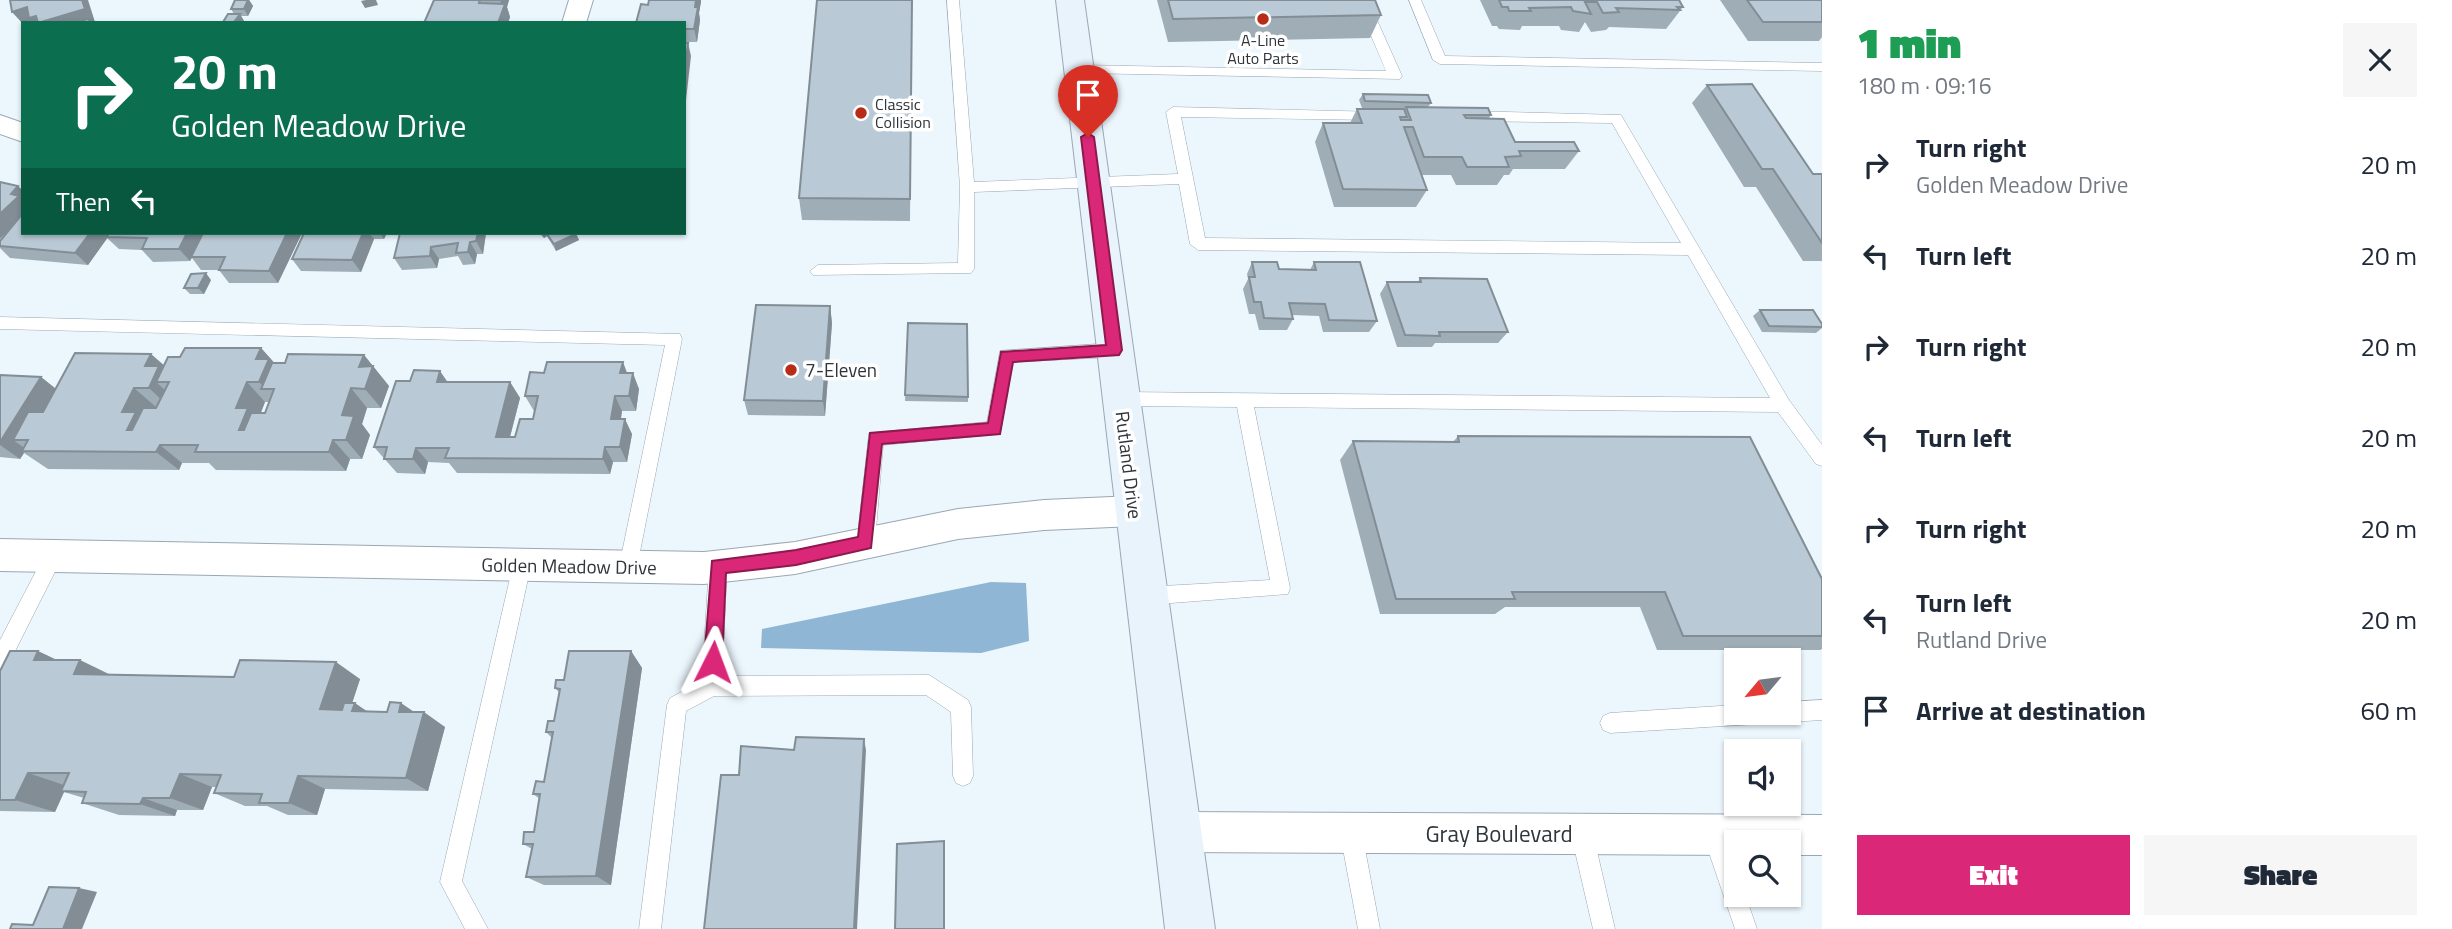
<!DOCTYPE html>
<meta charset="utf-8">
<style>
:root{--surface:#fff;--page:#f6f6f7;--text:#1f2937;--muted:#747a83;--accent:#db2777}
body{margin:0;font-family:"Titillium Web",sans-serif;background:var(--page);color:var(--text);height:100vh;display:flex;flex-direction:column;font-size:26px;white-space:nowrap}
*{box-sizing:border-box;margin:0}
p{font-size:23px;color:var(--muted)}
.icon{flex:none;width:38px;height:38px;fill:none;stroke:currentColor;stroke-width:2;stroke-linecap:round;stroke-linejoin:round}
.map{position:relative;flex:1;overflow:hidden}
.drawer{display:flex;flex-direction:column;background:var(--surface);width:630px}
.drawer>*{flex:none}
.hud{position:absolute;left:21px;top:21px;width:665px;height:214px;border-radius:0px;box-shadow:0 2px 5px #0004;background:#0b6e4f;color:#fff;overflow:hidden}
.needle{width:46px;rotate:241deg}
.fabs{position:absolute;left:1724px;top:648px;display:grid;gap:14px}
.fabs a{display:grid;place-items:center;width:77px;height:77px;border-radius:0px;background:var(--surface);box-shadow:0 2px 5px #0004;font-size:35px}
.pin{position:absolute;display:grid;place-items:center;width:60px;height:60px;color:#fff;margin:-72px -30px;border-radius:50% 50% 50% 0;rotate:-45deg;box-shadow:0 0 7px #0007}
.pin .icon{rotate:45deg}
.me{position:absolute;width:77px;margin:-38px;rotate:3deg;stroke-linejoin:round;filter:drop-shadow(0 0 5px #0008)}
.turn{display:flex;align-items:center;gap:24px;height:147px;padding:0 35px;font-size:32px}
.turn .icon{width:91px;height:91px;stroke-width:2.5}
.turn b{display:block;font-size:49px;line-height:60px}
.then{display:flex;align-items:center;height:66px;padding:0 35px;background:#0003;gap:14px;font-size:26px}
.round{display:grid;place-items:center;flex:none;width:74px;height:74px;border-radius:0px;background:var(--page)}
.headline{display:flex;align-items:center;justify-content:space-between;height:119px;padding:0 35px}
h1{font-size:42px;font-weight:800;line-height:52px;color:#1e9e55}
.primary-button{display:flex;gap:14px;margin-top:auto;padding:14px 35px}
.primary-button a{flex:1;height:80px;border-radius:0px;background:var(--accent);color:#fff;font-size:28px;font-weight:800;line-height:80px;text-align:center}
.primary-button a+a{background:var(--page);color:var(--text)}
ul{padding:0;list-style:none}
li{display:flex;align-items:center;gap:21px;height:91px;padding:0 35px}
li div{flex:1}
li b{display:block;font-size:26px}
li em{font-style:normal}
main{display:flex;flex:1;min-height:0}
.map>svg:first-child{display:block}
.water{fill:#8fb6d4}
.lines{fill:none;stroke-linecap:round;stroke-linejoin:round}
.lane-casing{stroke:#99a8b4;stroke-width:1}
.street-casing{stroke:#99a8b4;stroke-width:2}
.secondary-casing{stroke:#99a8b4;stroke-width:2}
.lane{fill:#fff;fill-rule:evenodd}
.street{fill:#fff;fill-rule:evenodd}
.secondary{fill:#e8f3fc;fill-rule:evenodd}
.wall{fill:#9fadb7;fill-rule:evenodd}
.shaded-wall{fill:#828d95}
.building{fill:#b9c9d5;stroke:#828d95;stroke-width:2}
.route{fill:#db2777;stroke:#8e194d;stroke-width:2}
.poi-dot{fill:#b82b18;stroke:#fff;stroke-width:2.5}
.labels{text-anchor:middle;stroke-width:7;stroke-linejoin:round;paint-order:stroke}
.far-poi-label{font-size:16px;fill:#2f353a;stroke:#fff}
.poi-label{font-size:19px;fill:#2f353a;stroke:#fff;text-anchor:start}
.street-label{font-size:19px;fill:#2f353a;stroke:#fff}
.near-street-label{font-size:23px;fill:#2f353a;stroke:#fff}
</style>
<main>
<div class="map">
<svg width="1822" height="929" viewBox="0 0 1822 929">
<rect width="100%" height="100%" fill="#ecf6fd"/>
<polygon class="water" points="991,582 1026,583 1029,641 981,653 761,648 762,629"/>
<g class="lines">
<defs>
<g id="lane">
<polygon points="947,0 959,0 974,182 1178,174 1166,112 1173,107 1380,112 1380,118 1375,120 1181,117 1205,238 1681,243 1612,123 1466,121 1459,116 1466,111 1621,115 1789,400 1822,445 1822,466 1816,464 1778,412 1254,407 1290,588 1288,594 1145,605 1138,602 1136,596 1138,590 1145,587 1270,580 1237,407 1120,406 1114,404 1112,399 1114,394 1120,392 1770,398 1688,255 1198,250 1190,244 1179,184 974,192 974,269 971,273 813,275 810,271 818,265 958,263 960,187"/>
<polygon points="1356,0 1368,0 1402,76 1400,79 1079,73 1072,69 1079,65 1386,71"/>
<polygon points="1409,0 1421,0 1445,56 1822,63 1822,71 1440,64 1433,60"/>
<polygon points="0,317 680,334 682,339 637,567 635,573 628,575 621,573 619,567 665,345 0,329"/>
<polygon points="1114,343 1120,345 1122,350 1120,355 1114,357 1013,362 1000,434 883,445 875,542 872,548 866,550 860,548 857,542 869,433 987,422 1000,351"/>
<polygon points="53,550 60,552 62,558 7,667 0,669 0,640 46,552"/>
<polygon points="522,557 529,559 531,565 462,881 488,929 465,929 440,882 513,565 515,559"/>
<polygon points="718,558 725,560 727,566 722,676 929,675 968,700 971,707 973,776 970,783 963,786 956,783 953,776 951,712 926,695 714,696 686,711 661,929 639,929 667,705 670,698 702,681 709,566 711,560"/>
<polygon points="1822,700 1822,720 1610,733 1603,730 1600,723 1603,716 1610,713 1736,705 1736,712 1788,712 1788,702"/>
<polygon points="1351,822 1359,825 1362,833 1380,929 1358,929 1340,833 1343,825"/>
<polygon points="1582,823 1590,826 1593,834 1615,929 1593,929 1571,834 1574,826"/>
<polygon points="1714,824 1722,827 1736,868 1736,894 1745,894 1757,929 1735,929 1703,835 1706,827"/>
</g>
<g id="street">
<polygon points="569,0 593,0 586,23 562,23"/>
<polygon points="0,115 23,123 23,142 0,134"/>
<polygon points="1134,496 1146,500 1151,511 1146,522 1134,526 1044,530 958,539 795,574 704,584 0,571 0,539 704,552 795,542 958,509 1044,500"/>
<polygon points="1177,812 1822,815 1822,855 1788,855 1788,842 1736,842 1736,855 1177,852 1163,846 1157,832 1163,818"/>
</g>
<polygon id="secondary" points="1056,0 1084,0 1215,929 1165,929"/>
</defs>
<use href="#lane" class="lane-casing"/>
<use href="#street" class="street-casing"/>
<use href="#secondary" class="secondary-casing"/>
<use href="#lane" class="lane"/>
<use href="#street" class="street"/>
<use href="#secondary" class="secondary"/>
</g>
<g class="wall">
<polygon points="235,0 249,0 253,6 248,16 241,16 244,21 243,23 224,23 223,22 234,14 231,9"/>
<polygon points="434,0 509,0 507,7 510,17 508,23 424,23"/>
<polygon points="649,0 701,0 699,13 700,20 697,42 684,42 684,23 648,5"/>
<polygon points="912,0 910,221 802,220 799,198"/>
<polygon points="1157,0 1375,0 1381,15 1370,38 1168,42"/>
<polygon points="1480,0 1679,0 1683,7 1666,29 1609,27 1606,30 1591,32 1585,22 1579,32 1561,30 1559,26 1522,26 1520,30 1499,29 1497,26 1492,26"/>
<polygon points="1720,0 1822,0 1822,37 1819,41 1748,41"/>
<polygon points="1707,85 1813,174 1822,174 1822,261 1803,261 1756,187 1744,187 1692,103"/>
<polygon points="1363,94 1431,103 1428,107 1491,115 1489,118 1515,142 1579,151 1565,169 1513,169 1509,175 1504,175 1497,185 1456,185 1451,175 1422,175 1427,190 1416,207 1334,207 1315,142 1323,123 1350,123 1357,109 1405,109 1362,108 1359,100"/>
<polygon points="18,186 23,191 23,233 302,233 278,283 229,283 219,270 201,270 192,258 190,261 153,262 142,250 119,249 107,238 88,265 10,258 0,248 0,241 8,231"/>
<polygon points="304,233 387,233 384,239 374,239 361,272 301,271 292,259"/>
<polygon points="400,233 486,233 483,254 477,254 475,264 463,265 458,256 439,259 437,268 402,270 394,258"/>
<polygon points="539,233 576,233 579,240 556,251 547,236 544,238"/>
<polygon points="1252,262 1279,269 1310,270 1314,262 1377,321 1369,332 1323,332 1319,316 1292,315 1293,319 1287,330 1259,330 1255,314 1249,314 1243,289 1248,279 1247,274"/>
<polygon points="1420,278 1508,332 1498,343 1435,343 1432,347 1397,347 1380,294 1387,282 1418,282"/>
<polygon points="211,280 204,294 190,294 184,288"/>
<polygon points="830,306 832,323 825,416 748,415 744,400"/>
<polygon points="1760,310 1822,324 1822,328 1816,333 1762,332 1753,316"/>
<polygon points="908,323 968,397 968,402 905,401"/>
<path d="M 261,348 L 274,363 L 285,363 L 364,355 L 389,386 L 381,408 L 367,408 L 362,424 L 370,435 L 362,459 L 350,459 L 346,471 L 216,470 L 209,463 L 182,463 L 179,470 L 48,469 L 24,453 L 20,459 L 0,457 L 0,375 L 41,377 L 56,389 L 164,365 L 180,357 ZM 265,402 L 269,402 L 265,413 L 261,413 Z"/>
<polygon points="627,373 639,389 636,411 622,411 621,419 632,434 627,462 613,462 610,474 457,473 449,463 428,462 425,474 397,473 374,447 447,382 510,382 520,398 510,437 515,437 533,419 535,411 534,411 525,396"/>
<polygon points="1458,436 1822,579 1822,649 1820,650 1657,650 1640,607 1505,607 1495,614 1380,614 1340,460 1353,441 1453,442"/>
<polygon points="631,651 642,668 611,885 544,885 526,877 532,849 523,844 534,832 540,799 533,794 544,782 552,738 546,732 554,721 560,693 555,688 564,680"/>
<polygon points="56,660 111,675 360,679 352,703 367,711 414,712 445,727 428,791 325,789 317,815 288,815 267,806 245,806 214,793 216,787 212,787 203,810 177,810 175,816 119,815 82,803 84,798 64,792 55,812 0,811 0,671"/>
</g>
<g class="shaded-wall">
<polygon points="82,0 88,0 95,22 33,22 23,23 23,24 12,12 27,7"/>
<polygon points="248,0 249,0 253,6 248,16 244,9"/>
<polygon points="366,0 376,0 378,5 365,8 361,1"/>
<polygon points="500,0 509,0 507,7 510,17 508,23 498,23 503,10"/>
<polygon points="696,0 701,0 701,2 699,13 700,20 697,42 694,29"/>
<polygon points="240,14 244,21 243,23 235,23"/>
<polygon points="688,43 691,56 686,100 684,92 684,77"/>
<polygon points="18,186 23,191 23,217 0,239 0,214 11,194"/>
<polygon points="90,233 111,233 88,265 75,253"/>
<polygon points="187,233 204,233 190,261 179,249"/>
<polygon points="287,233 302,233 278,283 269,271"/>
<polygon points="363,233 369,233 374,239 361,272 352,260"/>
<polygon points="380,233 387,233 384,239"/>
<polygon points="478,233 486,233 483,254 476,241"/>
<polygon points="541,233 545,233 547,236 544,238"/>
<polygon points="576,234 579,240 556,251 554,244"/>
<polygon points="470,242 477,254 475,264 468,252"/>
<polygon points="431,247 439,259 437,268 430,256"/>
<polygon points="206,273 211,280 204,294 198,288"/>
<polygon points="830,306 832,323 825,416 823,401"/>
<polygon points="261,348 279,368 274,389 266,389 259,382 256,359"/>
<polygon points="151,354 173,373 169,382 156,382 175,399 170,408 149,388 145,366"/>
<polygon points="364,355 389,386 381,408 365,389 359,367"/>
<polygon points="623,362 629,378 620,373"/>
<polygon points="440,371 451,387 437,382"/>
<polygon points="633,373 639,389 636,411 629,396"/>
<polygon points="41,377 61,393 28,440 13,440 26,449 22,451 24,453 20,459 0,445 0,442"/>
<polygon points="247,382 265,402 258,419 267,427 239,430 236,408"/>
<polygon points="510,382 520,398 506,452 496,437"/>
<polygon points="134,388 156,407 158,431 127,430 122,412"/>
<polygon points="351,388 367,408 362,424 370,435 362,459 346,440 342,415"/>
<polygon points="615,396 622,411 618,435 611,419"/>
<polygon points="625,419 632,434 627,462 620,447"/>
<polygon points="333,440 350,459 346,471 329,452"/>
<polygon points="160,445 182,463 179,470 156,452"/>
<polygon points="605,447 613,462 610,474 603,459"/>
<polygon points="416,448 428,462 425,474 413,459"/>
<polygon points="38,651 74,668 34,660"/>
<polygon points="631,651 642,668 611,885 596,876"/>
<polygon points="80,660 115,677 74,674"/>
<polygon points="336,662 360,679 345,725 320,709"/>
<polygon points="355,703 378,719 352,711"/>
<polygon points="401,703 423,718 424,712 445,727 428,791 406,778 399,712"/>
<polygon points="864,739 866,750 857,929 854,929"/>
<polygon points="28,773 67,786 61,791 64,792 55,812 15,800"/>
<polygon points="180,774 212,787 203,810 170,798"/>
<polygon points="298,776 325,789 317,815 289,803"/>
<polygon points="143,798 177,810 175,816 140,804"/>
<polygon points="79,888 97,892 82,929 63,929"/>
</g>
<g class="building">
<polygon points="10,0 82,0 85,9 38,23 36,16 29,18 27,7 12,12"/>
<polygon points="235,0 248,0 244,9 231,9"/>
<polygon points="434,0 500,0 480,0 479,3 505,4 498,23 424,23"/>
<polygon points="649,0 696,0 695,7 698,7 694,29 684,29 684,23 636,23 641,4 648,5"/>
<polygon points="817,0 912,0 910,199 799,198"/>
<polygon points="1168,0 1375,0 1381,15 1173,19"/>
<polygon points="1499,0 1679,0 1683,7 1677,7 1680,10 1616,8 1619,12 1603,13 1597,2 1585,2 1591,14 1573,11 1571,7 1529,8 1531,11 1509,11 1508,7 1502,7"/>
<polygon points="1747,0 1822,0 1822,22 1763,22"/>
<polygon points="228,14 240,14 234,22 223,22"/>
<polygon points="87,19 96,23 80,23"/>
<polygon points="684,43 688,43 684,77"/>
<polygon points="1752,84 1813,174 1822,174 1822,243 1773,169 1762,169 1707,85"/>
<polygon points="1363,94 1428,95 1431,103 1365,101"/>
<polygon points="1406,107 1488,108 1491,115 1464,115 1466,118 1504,119 1515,142 1574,142 1579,151 1519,151 1521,156 1505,157 1509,167 1467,167 1462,157 1424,157 1413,127 1404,127 1427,190 1343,189 1323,123 1362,123 1357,109 1404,109 1407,117 1400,117 1401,120 1411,120"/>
<polygon points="0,182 18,186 11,194 19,196 0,214"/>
<polygon points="23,213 23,233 90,233 75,253 0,246 0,241"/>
<polygon points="109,233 187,233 179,249 142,249 147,238 107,237"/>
<polygon points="203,233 287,233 269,271 219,270 225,257 191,257"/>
<polygon points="304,233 363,233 352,260 292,259"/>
<polygon points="400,233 478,233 476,241 470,242 468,252 456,253 458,243 431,247 430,256 394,258"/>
<polygon points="546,233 576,233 576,234 554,244"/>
<polygon points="1252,262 1277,262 1279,269 1316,270 1314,262 1360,262 1377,321 1329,320 1325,304 1289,303 1293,319 1264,318 1261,302 1254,302 1249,277 1255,277"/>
<polygon points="206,273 198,288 184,288 191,274"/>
<polygon points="1420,278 1487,279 1508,332 1439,332 1440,336 1405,335 1387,282 1421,282"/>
<polygon points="756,305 830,306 823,401 744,400"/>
<polygon points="1760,310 1813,310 1822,324 1822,327 1769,326"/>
<polygon points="908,323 967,324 968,397 905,395"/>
<polygon points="185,348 261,348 256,359 269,359 259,382 247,382 236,408 248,408 239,430 244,430 251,413 265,413 274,389 261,389 272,363 285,363 288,354 364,355 359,367 373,366 365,389 351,388 342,415 354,416 346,440 333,440 329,452 195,452 198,445 160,445 156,452 22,451 28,440 13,440 28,412 43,412 75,353 151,354 145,366 159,366 149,388 134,388 122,412 136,412 127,430 132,430 143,408 156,408 169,382 156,382 168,357 180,357"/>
<polygon points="547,362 623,362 620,373 633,373 629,396 615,396 611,419 625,419 620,447 605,447 603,459 445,458 449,448 416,448 413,459 384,459 387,447 374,447 396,381 410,381 414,370 440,371 437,382 510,382 496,437 515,437 520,419 533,419 538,396 525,396 530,372 544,373"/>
<polygon points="0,375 41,377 0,442"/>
<polygon points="1458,436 1750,437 1822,579 1822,636 1683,636 1665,592 1512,592 1515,599 1396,599 1353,441 1459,442"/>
<polygon points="10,651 38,651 34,660 80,660 74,674 234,677 240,660 336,662 320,709 342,710 344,703 355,703 352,711 387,712 390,702 401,703 399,712 424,712 406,778 298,776 289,803 259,803 262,794 214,793 221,775 180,774 170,798 143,798 140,804 82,803 86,792 61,791 69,773 28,773 15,800 0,800 0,671"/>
<polygon points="569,651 631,651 596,876 526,877 533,844 523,844 524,832 534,832 540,794 533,794 536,781 544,782 553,732 546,732 548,721 554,721 560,689 555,688 556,680 564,680"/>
<polygon points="796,737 864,739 854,929 704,929 721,775 739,775 741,746 794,750"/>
<polygon points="944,841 944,929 895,929 897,844"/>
<polygon points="49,887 79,888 63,929 10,929 12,924 33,925"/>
</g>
<polygon class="route" points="1088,133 1094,137 1122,350 1119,355 1013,362 1000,434 882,444 871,548 796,565 726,573 722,662 719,668 713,670 706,668 704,662 712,561 796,550 858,537 870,433 988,423 1001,352 1106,345 1081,137"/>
<g class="poi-dot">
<circle cx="1263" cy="19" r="7"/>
<circle cx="861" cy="113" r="7"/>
<circle cx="791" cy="370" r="7"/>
</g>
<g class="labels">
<g class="far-poi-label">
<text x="1263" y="46">A-Line<tspan x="1263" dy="18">Auto Parts</tspan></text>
<text x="875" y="110" text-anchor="start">Classic<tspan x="875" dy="18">Collision</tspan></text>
</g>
<g class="poi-label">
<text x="805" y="377">7-Eleven</text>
</g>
<g class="street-label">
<text transform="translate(1129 465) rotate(83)" y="7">Rutland Drive</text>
<text transform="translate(569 566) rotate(1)" y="7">Golden Meadow Drive</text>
</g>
<g class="near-street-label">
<text x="1499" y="842">Gray Boulevard</text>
</g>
</g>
</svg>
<div class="fabs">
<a><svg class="needle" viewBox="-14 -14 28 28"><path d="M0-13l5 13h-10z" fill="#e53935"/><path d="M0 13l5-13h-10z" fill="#747a83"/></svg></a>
<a><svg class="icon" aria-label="sound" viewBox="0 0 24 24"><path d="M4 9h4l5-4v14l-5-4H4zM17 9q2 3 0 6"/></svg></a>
<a><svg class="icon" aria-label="search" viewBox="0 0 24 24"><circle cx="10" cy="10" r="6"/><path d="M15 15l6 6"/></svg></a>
</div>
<div class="pin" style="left:1088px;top:137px;background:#d93025"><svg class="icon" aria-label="arrive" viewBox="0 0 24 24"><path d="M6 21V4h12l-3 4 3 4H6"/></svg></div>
<svg class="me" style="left:713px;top:662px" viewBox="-20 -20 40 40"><path d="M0-17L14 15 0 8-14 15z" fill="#db2777" stroke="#fff" stroke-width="4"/></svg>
<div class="hud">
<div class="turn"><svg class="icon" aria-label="right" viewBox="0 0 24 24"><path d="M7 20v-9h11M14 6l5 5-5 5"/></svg><div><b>20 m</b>Golden Meadow Drive</div></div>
<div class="then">Then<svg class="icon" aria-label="left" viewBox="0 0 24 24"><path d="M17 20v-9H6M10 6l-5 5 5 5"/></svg></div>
</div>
</div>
<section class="drawer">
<div class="headline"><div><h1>1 min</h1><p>180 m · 09:16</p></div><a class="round"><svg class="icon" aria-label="close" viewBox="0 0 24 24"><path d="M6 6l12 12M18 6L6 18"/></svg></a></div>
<ul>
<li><svg class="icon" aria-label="right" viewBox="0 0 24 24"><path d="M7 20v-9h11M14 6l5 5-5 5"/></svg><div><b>Turn right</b><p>Golden Meadow Drive</p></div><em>20 m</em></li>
<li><svg class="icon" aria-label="left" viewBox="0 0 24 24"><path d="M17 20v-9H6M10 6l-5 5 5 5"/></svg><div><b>Turn left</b></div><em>20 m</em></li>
<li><svg class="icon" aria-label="right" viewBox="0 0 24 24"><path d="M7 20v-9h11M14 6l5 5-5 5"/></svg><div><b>Turn right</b></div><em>20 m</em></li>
<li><svg class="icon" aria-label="left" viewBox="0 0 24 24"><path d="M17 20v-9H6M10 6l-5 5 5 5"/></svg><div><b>Turn left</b></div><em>20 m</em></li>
<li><svg class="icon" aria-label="right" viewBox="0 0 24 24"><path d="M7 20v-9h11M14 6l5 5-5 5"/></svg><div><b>Turn right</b></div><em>20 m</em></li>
<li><svg class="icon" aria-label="left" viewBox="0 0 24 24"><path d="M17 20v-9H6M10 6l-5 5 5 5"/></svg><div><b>Turn left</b><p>Rutland Drive</p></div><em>20 m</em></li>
<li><svg class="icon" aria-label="arrive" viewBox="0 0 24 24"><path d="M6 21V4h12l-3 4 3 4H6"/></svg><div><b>Arrive at destination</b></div><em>60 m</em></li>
</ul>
<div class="primary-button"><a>Exit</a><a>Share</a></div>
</section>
</main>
